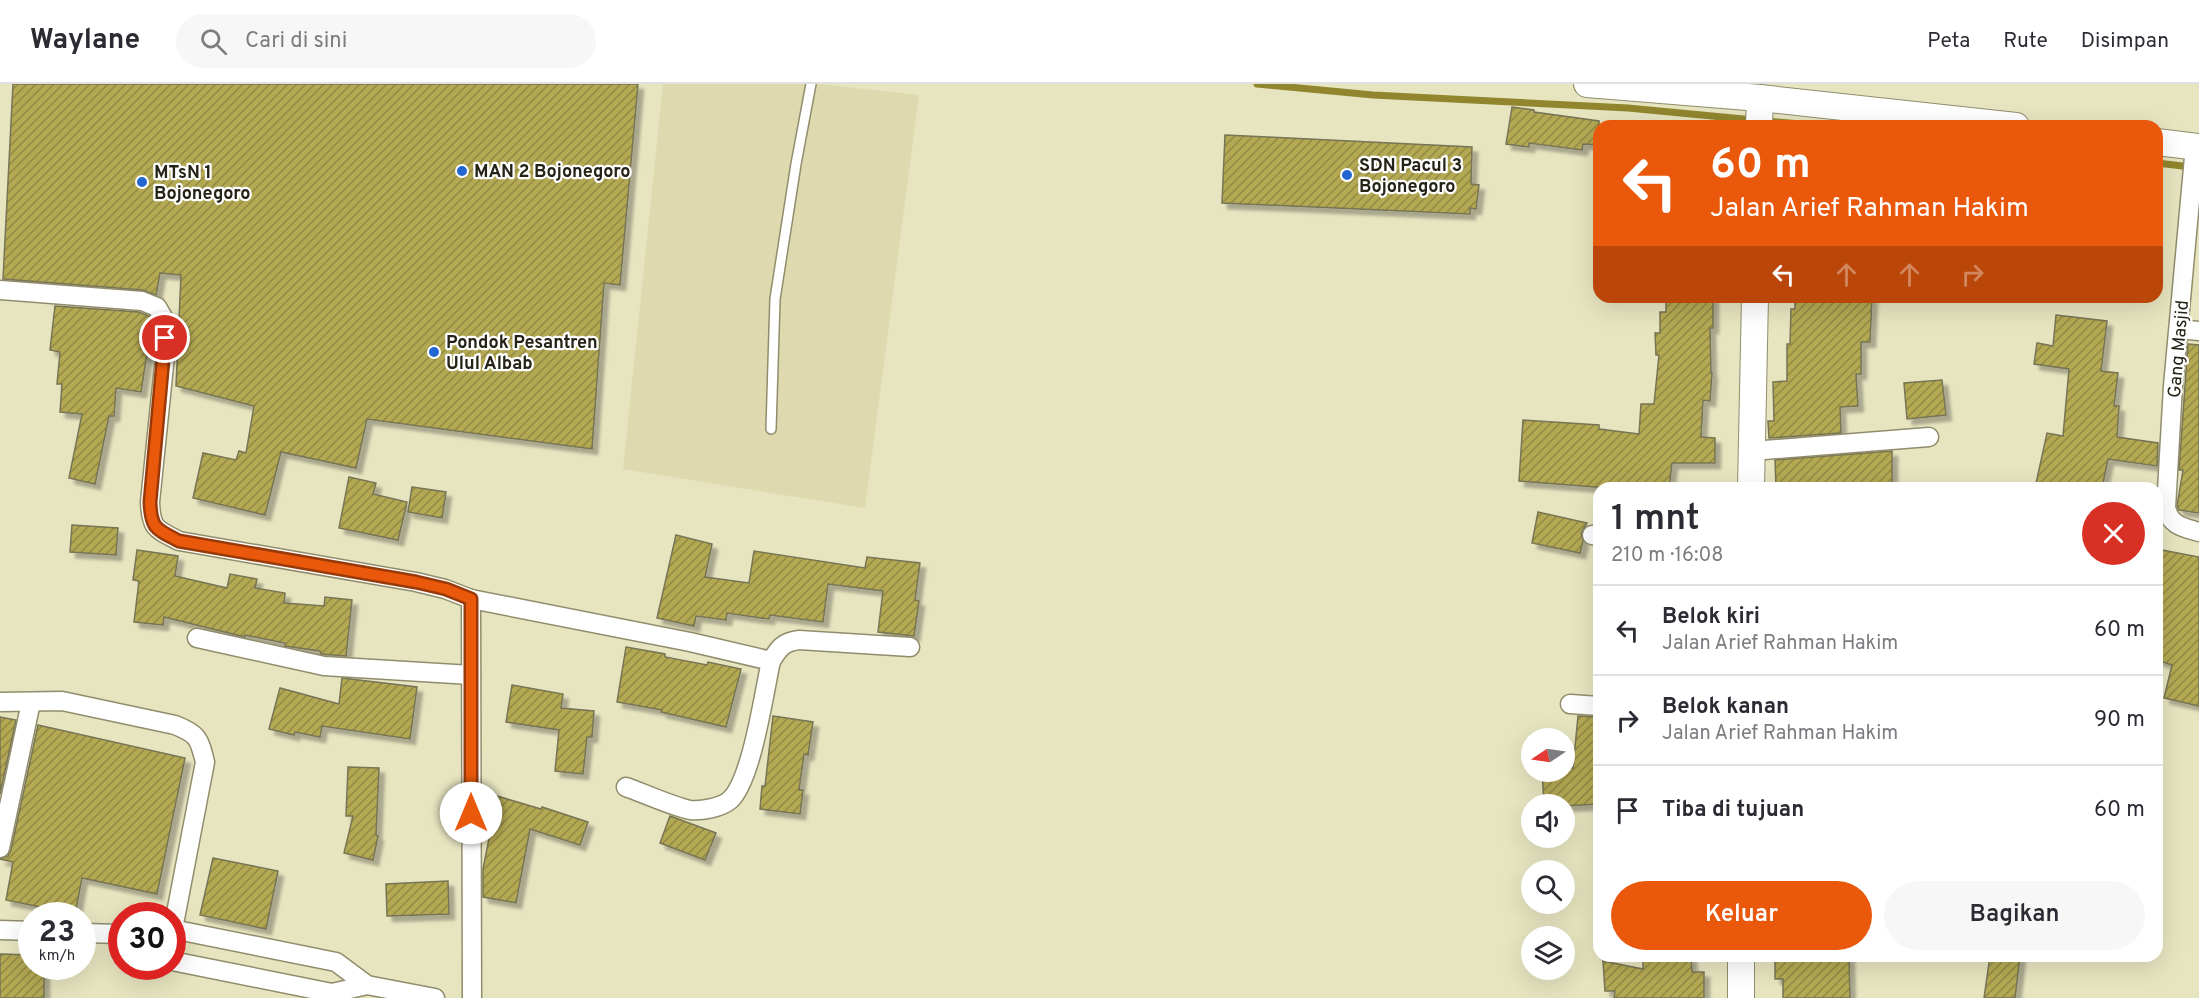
<!DOCTYPE html>
<html lang="id">
<meta charset="utf-8">
<style>
:root{--surface:#fff;--page:#f7f7f7;--text:#2b2b33;--muted:#7c7c81;--line:#e1e1e2;--accent:#ea580c}
body{margin:0;font-family:Overpass,sans-serif;background:var(--page);color:var(--text);height:100vh;display:flex;flex-direction:column;font-size:22px;white-space:nowrap}
*{box-sizing:border-box;margin:0}
p{font-size:20px;color:var(--muted)}
.icon{flex:none;width:33px;height:33px;fill:none;stroke:currentColor;stroke-width:2;stroke-linecap:round;stroke-linejoin:round}
.map{position:relative;flex:1;overflow:hidden}
.panel{position:absolute;left:1593px;top:398px;width:570px;height:480px;display:flex;flex-direction:column;background:var(--surface);border-radius:18px;box-shadow:0 6px 24px #0002}
.panel>*{flex:none}
.top-card{position:absolute;left:1593px;top:36px;width:570px;height:183px;border-radius:18px;box-shadow:0 6px 24px #0002;background:#ea580c;color:#fff;overflow:hidden}
.needle{width:39px;rotate:257deg}
.tools{position:absolute;left:1521px;top:644px;display:grid;gap:12px}
.tools a{display:grid;place-items:center;width:54px;height:54px;border-radius:50%;background:var(--surface);box-shadow:0 6px 24px #0002;font-size:30px}
.speed{position:absolute;left:18px;top:818px;display:flex;gap:12px;font-size:30px;font-weight:700;text-align:center}
.speed>*{display:grid;place-content:center;width:78px;height:78px;border-radius:50%;background:var(--surface);box-shadow:0 6px 24px #0002;line-height:1}
.speed small{font-size:15px;font-weight:400}
.speed .limit{border:9px solid #d22;background:#fff;color:#111}
.pin{position:absolute;display:grid;place-items:center;width:51px;height:51px;color:#fff;margin:-26px;border:3px solid #fff;border-radius:50%;box-shadow:0 2px 6px #0007}
.me{position:absolute;width:66px;margin:-33px;rotate:0deg;stroke-linejoin:round;filter:drop-shadow(0 0 4px #0008)}
.turn{display:flex;align-items:center;gap:21px;height:126px;padding:0 18px;font-size:27px}
.turn .icon{width:78px;height:78px;stroke-width:2.5}
.turn b{display:block;font-size:42px;line-height:51px}
.lanes{display:flex;align-items:center;height:57px;padding:0 18px;background:#0003;justify-content:center;gap:30px;direction:ltr}
.lanes .off{opacity:.35}
.round{display:grid;place-items:center;flex:none;width:63px;height:63px;border-radius:32px;background:var(--page)}
.summary{display:flex;align-items:center;justify-content:space-between;height:102px;padding:0 18px}
h1{font-size:36px;font-weight:600;line-height:45px}
.cta{display:flex;gap:12px;margin-top:auto;padding:12px 18px}
.cta a{flex:1;height:69px;border-radius:36px;background:var(--accent);color:#fff;font-size:24px;font-weight:600;line-height:69px;text-align:center}
.cta a+a{background:var(--page);color:var(--text)}
ul{padding:0;list-style:none}
li{display:flex;align-items:center;gap:18px;height:90px;padding:0 18px;border-top:2px solid var(--line)}
li div{flex:1}
li b{display:block;font-size:22px}
li em{font-style:normal}
header{display:flex;align-items:center;gap:36px;box-sizing:border-box;height:84px;padding:0 30px;background:var(--surface);border-bottom:2px solid var(--line)}
header strong{font-size:28px}
nav{display:flex;gap:33px;margin-inline-start:auto;font-size:21px}
.search{width:420px;height:54px;background:var(--page);display:flex;align-items:center;gap:15px;box-sizing:border-box;padding:0 21px;border-radius:33px;color:var(--muted);font-size:22px}
.map>svg:first-child{display:block}
.built{fill:#ded9ae}
.lines{fill:none;stroke-linecap:round;stroke-linejoin:round}
.stream{stroke:#91862e;stroke-width:7}
.building{fill:url(#building-hatch);stroke:#777454;stroke-width:1.5;filter:url(#shadow)}
.service-casing{stroke:#918d6c;stroke-width:12}
.minor-casing{stroke:#918d6c;stroke-width:21}
.secondary-casing{stroke:#918d6c;stroke-width:28}
.service{stroke:#fff;stroke-width:9}
.minor{stroke:#fff;stroke-width:18}
.secondary{stroke:#fff;stroke-width:26}
.route-casing{stroke:#983908;stroke-width:15}
.route{stroke:#ea580c;stroke-width:10}
.poi-dot{fill:#2266d2;stroke:#fff;stroke-width:2}
.labels{text-anchor:middle;stroke-width:4.5;stroke-linejoin:round;paint-order:stroke}
.poi-label{font-size:18px;font-weight:bold;fill:#242315;stroke:#fff;text-anchor:start}
.street-label{font-size:18px;fill:#242315;stroke:#fff}
</style>
<header>
<strong>Waylane</strong>
<div class="search"><svg class="icon" aria-label="search" viewBox="0 0 24 24"><circle cx="10" cy="10" r="6"/><path d="M15 15l6 6"/></svg>Cari di sini</div>
<nav><a>Peta</a><a>Rute</a><a>Disimpan</a></nav>
</header>
<div class="map">
<svg width="2199" height="914" viewBox="0 0 2199 914">
<defs>
<pattern id="building-hatch" width="6" height="6" patternUnits="userSpaceOnUse" patternTransform="scale(1.5)"><rect width="6" height="6" fill="#b4a953"/><path d="M-1 1l2-2M0 6l6-6M5 7l2-2" fill="none" stroke="#928944"/></pattern>
<filter id="shadow"><feDropShadow dx="5.5" dy="5.5" stdDeviation="1.5" flood-color="#0004"/></filter>
</defs>
<rect width="100%" height="100%" fill="#e7e4c0"/>
<polygon class="built" points="663,0 819,0 919,11 865,424 623,385"/>
<g class="lines">
<g class="stream">
<polyline points="1257,0 1373,11 1628,24 1754,36"/>
<polyline points="1765,37 1823,42"/>
<polyline points="2157,79 2191,83"/>
</g>
</g>
<g class="building">
<polygon points="13,0 638,0 620,201 604,199 592,365 367,335 356,384 281,368 265,431 193,414 203,369 236,376 239,367 246,369 254,322 176,302 181,191 160,189 156,211 143,206 3,195"/>
<polygon points="1512,23 1534,26 1534,28 1599,37 1599,61 1583,60 1582,66 1529,59 1529,63 1506,60"/>
<polygon points="1225,51 1472,63 1471,100 1479,101 1476,125 1470,124 1470,130 1222,119"/>
<polygon points="1666,213 1713,213 1713,244 1710,244 1711,289 1712,289 1710,317 1703,316 1701,353 1715,354 1715,379 1672,379 1669,404 1608,404 1519,397 1523,336 1599,341 1599,345 1639,350 1641,320 1654,320 1659,271 1656,271 1655,249 1660,249 1660,228 1666,228"/>
<polygon points="1795,213 1872,213 1870,258 1861,258 1861,290 1856,290 1858,322 1840,323 1841,349 1769,354 1768,337 1774,337 1773,298 1787,297 1787,260 1790,260 1791,225 1795,225"/>
<polygon points="55,222 139,228 149,232 152,237 141,308 116,304 114,332 109,332 95,400 69,394 82,330 60,328 62,300 57,300 60,268 50,266"/>
<polygon points="2056,231 2107,237 2101,287 2118,289 2114,322 2119,322 2117,353 2158,359 2157,382 2108,375 2102,404 2035,404 2047,349 2063,352 2069,285 2034,280 2037,259 2053,262"/>
<polygon points="2188,260 2199,261 2199,429 2179,426 2177,422 2183,386 2179,386"/>
<polygon points="1942,296 1946,331 1907,335 1904,299"/>
<polygon points="1892,367 1892,404 1776,404 1775,376"/>
<polygon points="349,393 376,399 373,410 407,418 398,456 339,444"/>
<polygon points="412,403 446,408 442,434 408,428"/>
<polygon points="1538,428 1587,439 1581,449 1583,457 1580,469 1532,459"/>
<polygon points="72,441 118,444 116,471 70,468"/>
<polygon points="676,451 712,460 705,493 749,499 754,467 865,484 867,473 920,479 915,516 919,517 914,552 878,548 883,507 828,500 823,538 770,531 769,535 727,529 726,536 696,532 694,542 657,534"/>
<polygon points="2157,465 2199,473 2199,622 2164,614 2172,581 2157,576"/>
<polygon points="137,466 178,472 175,492 227,504 230,490 257,495 255,504 285,509 284,519 324,522 325,513 352,516 346,572 321,570 320,567 285,562 285,559 245,551 245,553 164,533 163,541 134,538 139,497 133,496"/>
<polygon points="626,563 665,570 665,573 707,581 708,578 741,585 726,643 661,628 662,626 617,618"/>
<polygon points="342,594 417,603 410,655 322,642 320,653 295,648 294,651 269,645 280,604 339,620"/>
<polygon points="512,601 563,610 561,624 594,627 592,653 587,653 583,690 555,687 559,646 506,638"/>
<polygon points="773,632 813,638 808,671 804,670 799,706 803,706 800,730 760,725 762,702 765,702"/>
<polygon points="1578,632 1599,633 1599,720 1564,722 1564,720 1544,720 1542,687 1564,687 1564,684 1573,684"/>
<polygon points="0,633 16,636 0,710"/>
<polygon points="38,641 185,674 157,810 82,794 75,830 6,816 13,778 0,775 8,772 11,766"/>
<polygon points="348,683 379,684 376,751 378,752 373,776 344,769 353,732 346,732"/>
<polygon points="497,712 541,725 542,723 588,738 580,761 530,745 516,819 483,813 483,785 492,739 489,738"/>
<polygon points="670,732 716,749 705,776 660,759"/>
<polygon points="213,774 278,787 266,845 200,831"/>
<polygon points="448,797 449,830 387,832 386,800"/>
<polygon points="0,870 32,871 32,882 44,882 44,914 0,914"/>
<polygon points="1643,872 1691,872 1692,888 1704,888 1704,914 1614,914 1615,907 1605,907 1603,877 1643,885"/>
<polygon points="1775,872 1849,872 1850,914 1783,914 1783,895 1775,895"/>
<polygon points="1990,872 2020,872 2015,914 1984,914"/>
</g>
<g class="lines">
<defs>
<polyline id="service" points="771,345 775,215 796,80 811,0"/>
<g id="minor">
<path d="M 2195,62 L 2173,302 L 2166,424 C 2171,442 2182,443 2199,448"/>
<path d="M 0,206 L 142,217 L 157,223 L 165,237 L 165,272 L 150,418 C 151,445 156,445 179,457 L 416,498 L 445,505 L 471,515 L 472,914"/>
<polyline points="2179,245 2199,247"/>
<polyline points="1752,367 1929,353"/>
<polyline points="1592,451 1599,452"/>
<polyline points="471,515 690,558 771,577"/>
<polyline points="197,554 324,582 471,591"/>
<path d="M 0,618 L 62,617 L 175,641 C 198,650 199,654 205,678 L 173,845"/>
<polyline points="1570,620 1599,622"/>
<path d="M 626,703 C 643,709 674,723 690,726 C 701,727 721,724 730,716 C 752,696 764,608 771,577 C 779,564 783,558 799,556 L 910,563"/>
<polyline points="0,764 31,618"/>
<polyline points="172,845 336,878 367,901"/>
<polyline points="0,846 32,847"/>
<polyline points="82,849 122,850"/>
<polyline points="172,877 332,909 367,901 435,914"/>
</g>
<g id="secondary">
<polyline points="1587,0 1760,14 2016,42"/>
<polyline points="1759,42 1760,14"/>
<polyline points="2157,58 2199,63"/>
<polyline points="1751,404 1755,213"/>
<polyline points="1741,914 1741,872"/>
</g>
</defs>
<use href="#service" class="service-casing"/>
<use href="#minor" class="minor-casing"/>
<use href="#secondary" class="secondary-casing"/>
<use href="#service" class="service"/>
<use href="#minor" class="minor"/>
<use href="#secondary" class="secondary"/>
</g>
<g class="lines">
<defs>
<path id="route" d="M 165,254 L 150,418 C 151,445 156,445 179,457 L 416,498 L 446,505 L 471,515 L 471,729"/>
</defs>
<use href="#route" class="route-casing"/>
<use href="#route" class="route"/>
</g>
<g class="poi-dot">
<circle cx="462" cy="87" r="6"/>
<circle cx="1347" cy="91" r="6"/>
<circle cx="142" cy="98" r="6"/>
<circle cx="434" cy="268" r="6"/>
</g>
<g class="labels">
<g class="poi-label">
<text x="1359" y="87">SDN Pacul 3<tspan x="1359" dy="21">Bojonegoro</tspan></text>
<text x="474" y="93">MAN 2 Bojonegoro</text>
<text x="154" y="94">MTsN 1<tspan x="154" dy="21">Bojonegoro</tspan></text>
<text x="446" y="264">Pondok Pesantren<tspan x="446" dy="21">Ulul Albab</tspan></text>
</g>
<g class="street-label">
<text transform="translate(2178 265) rotate(-85)" y="6">Gang Masjid</text>
</g>
</g>
</svg>
<div class="tools">
<a><svg class="needle" viewBox="-14 -14 28 28"><path d="M0-13l5 13h-10z" fill="#e53935"/><path d="M0 13l5-13h-10z" fill="#7c7c81"/></svg></a>
<a><svg class="icon" aria-label="sound" viewBox="0 0 24 24"><path d="M4 9h4l5-4v14l-5-4H4zM17 9q2 3 0 6"/></svg></a>
<a><svg class="icon" aria-label="search" viewBox="0 0 24 24"><circle cx="10" cy="10" r="6"/><path d="M15 15l6 6"/></svg></a>
<a><svg class="icon" aria-label="layers" viewBox="0 0 24 24"><path d="M12 4l9 5-9 5-9-5zM3 14l9 5 9-5"/></svg></a>
</div>
<div class="speed"><div>23<small>km/h</small></div><div class="limit">30</div></div>
<div class="pin" style="left:165px;top:254px;background:#d93025"><svg class="icon" aria-label="arrive" viewBox="0 0 24 24"><path d="M6 21V4h12l-3 4 3 4H6"/></svg></div>
<svg class="me" style="left:471px;top:729px" viewBox="-20 -20 40 40"><circle r="19" fill="#fff"/><path d="M0-13L10 11 0 6-10 11z" fill="#ea580c"/></svg>
<div class="top-card">
<div class="turn"><svg class="icon" aria-label="left" viewBox="0 0 24 24"><path d="M17 20v-9H6M10 6l-5 5 5 5"/></svg><div><b>60 m</b>Jalan Arief Rahman Hakim</div></div>
<div class="lanes"><svg class="icon" aria-label="left" viewBox="0 0 24 24"><path d="M17 20v-9H6M10 6l-5 5 5 5"/></svg><svg class="icon off" aria-label="ahead" viewBox="0 0 24 24"><path d="M12 20V5M6 11l6-6 6 6"/></svg><svg class="icon off" aria-label="ahead" viewBox="0 0 24 24"><path d="M12 20V5M6 11l6-6 6 6"/></svg><svg class="icon off" aria-label="right" viewBox="0 0 24 24"><path d="M7 20v-9h11M14 6l5 5-5 5"/></svg></div>
</div>
<section class="panel">
<div class="summary"><div><h1>1 mnt</h1><p>210 m · 16:08</p></div><a class="round" style="background:#d93025;color:#fff"><svg class="icon" aria-label="close" viewBox="0 0 24 24"><path d="M6 6l12 12M18 6L6 18"/></svg></a></div>
<ul>
<li><svg class="icon" aria-label="left" viewBox="0 0 24 24"><path d="M17 20v-9H6M10 6l-5 5 5 5"/></svg><div><b>Belok kiri</b><p>Jalan Arief Rahman Hakim</p></div><em>60 m</em></li>
<li><svg class="icon" aria-label="right" viewBox="0 0 24 24"><path d="M7 20v-9h11M14 6l5 5-5 5"/></svg><div><b>Belok kanan</b><p>Jalan Arief Rahman Hakim</p></div><em>90 m</em></li>
<li><svg class="icon" aria-label="arrive" viewBox="0 0 24 24"><path d="M6 21V4h12l-3 4 3 4H6"/></svg><div><b>Tiba di tujuan</b></div><em>60 m</em></li>
</ul>
<div class="cta"><a>Keluar</a><a>Bagikan</a></div>
</section>
</div>
